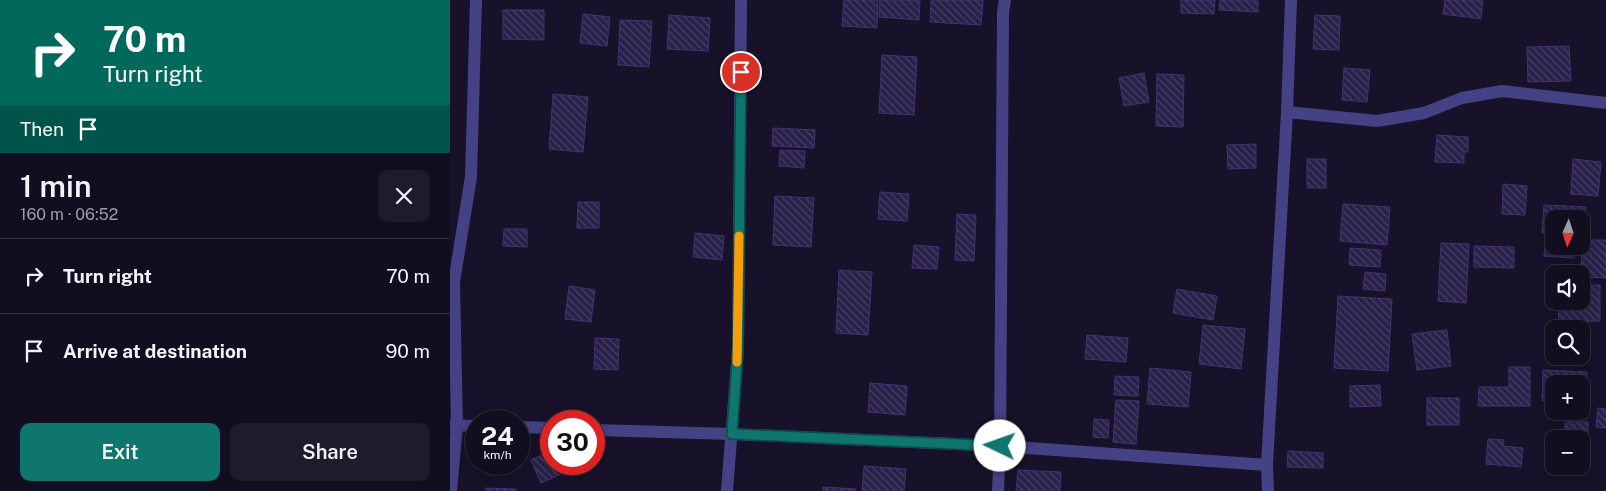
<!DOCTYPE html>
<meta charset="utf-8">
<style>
:root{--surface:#110e1f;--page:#1e1c2c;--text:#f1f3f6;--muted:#9c9ca4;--line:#302e3d;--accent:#0f766e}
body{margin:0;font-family:"Public Sans",sans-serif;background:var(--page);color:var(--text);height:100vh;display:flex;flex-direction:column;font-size:19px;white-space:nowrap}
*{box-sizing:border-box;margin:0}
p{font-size:16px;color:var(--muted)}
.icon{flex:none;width:28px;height:28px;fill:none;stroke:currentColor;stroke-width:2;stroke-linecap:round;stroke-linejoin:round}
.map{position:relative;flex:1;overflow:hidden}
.details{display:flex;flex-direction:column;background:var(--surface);width:450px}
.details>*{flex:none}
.hud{background:#00695c;color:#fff;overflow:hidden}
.needle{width:32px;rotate:183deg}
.fabs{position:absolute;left:1095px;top:210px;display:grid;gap:10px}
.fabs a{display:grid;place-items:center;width:45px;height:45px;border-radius:10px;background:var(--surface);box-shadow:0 2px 12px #0003,0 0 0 1px var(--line);font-size:25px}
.speed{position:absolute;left:15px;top:410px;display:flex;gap:10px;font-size:25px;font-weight:700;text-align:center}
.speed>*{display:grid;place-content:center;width:65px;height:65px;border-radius:50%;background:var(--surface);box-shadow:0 2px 12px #0003,0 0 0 1px var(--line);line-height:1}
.speed small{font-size:12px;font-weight:400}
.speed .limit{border:8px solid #d22;background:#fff;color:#111}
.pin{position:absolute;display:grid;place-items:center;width:42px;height:42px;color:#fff;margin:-21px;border:2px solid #fff;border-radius:50%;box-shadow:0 1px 5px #0007}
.me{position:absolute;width:55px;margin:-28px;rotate:273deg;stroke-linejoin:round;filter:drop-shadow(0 0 4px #0008)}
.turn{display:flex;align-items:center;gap:18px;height:105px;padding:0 20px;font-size:22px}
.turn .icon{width:65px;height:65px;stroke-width:2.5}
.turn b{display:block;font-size:35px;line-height:42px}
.then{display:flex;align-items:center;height:48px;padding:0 20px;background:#0003;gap:10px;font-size:19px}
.round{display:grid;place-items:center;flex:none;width:52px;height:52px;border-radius:10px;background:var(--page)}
.head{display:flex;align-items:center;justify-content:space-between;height:85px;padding:0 20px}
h1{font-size:30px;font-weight:600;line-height:38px}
.action{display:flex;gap:10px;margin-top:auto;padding:10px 20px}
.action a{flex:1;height:58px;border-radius:10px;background:var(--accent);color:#fff;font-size:20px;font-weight:600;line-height:58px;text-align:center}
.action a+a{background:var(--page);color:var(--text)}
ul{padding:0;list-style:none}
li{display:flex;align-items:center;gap:15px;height:75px;padding:0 20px;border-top:1px solid var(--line)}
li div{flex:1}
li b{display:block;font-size:19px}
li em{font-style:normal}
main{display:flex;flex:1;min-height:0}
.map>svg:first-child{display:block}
.building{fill:url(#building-back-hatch);stroke:#413373}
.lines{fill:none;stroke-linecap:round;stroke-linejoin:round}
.minor{stroke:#444185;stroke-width:12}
.route-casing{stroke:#0a4d48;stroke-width:12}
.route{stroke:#0f766e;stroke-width:9}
.slow{stroke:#f59e0b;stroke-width:9}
</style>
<main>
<section class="details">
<div class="hud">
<div class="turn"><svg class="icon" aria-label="right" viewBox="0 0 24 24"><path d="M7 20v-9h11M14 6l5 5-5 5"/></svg><div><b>70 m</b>Turn right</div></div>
<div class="then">Then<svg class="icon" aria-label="arrive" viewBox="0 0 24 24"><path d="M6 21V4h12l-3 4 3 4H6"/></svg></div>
</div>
<div class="head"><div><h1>1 min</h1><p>160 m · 06:52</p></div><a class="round"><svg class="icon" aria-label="close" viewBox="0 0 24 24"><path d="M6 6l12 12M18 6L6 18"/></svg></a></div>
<ul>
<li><svg class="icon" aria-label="right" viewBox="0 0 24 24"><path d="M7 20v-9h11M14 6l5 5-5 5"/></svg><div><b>Turn right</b></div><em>70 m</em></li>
<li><svg class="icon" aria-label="arrive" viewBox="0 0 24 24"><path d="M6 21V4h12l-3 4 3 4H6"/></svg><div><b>Arrive at destination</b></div><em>90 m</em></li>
</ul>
<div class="action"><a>Exit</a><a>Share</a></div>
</section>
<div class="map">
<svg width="1156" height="491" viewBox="0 0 1156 491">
<defs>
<pattern id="building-back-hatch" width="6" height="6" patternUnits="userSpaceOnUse" patternTransform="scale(1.25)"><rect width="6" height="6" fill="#292049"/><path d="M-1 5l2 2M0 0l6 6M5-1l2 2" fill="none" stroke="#484064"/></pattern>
</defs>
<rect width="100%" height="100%" fill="#171229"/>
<g class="building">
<polygon points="394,0 428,0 427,28 392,26"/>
<polygon points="430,0 470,0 469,20 429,17"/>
<polygon points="481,0 533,0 531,25 480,22"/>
<polygon points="731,0 765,0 764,14 731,13"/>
<polygon points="770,0 808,0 808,12 769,10"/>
<polygon points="995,0 1033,0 1031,19 993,14"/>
<polygon points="53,10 94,10 94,40 53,39"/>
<polygon points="133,14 160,17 157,46 130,43"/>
<polygon points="219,15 260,18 258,51 217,49"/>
<polygon points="865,15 890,16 889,50 863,49"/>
<polygon points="170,20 202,21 199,67 168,65"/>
<polygon points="1119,46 1121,81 1078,82 1077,47"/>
<polygon points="432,55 467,57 464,115 429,113"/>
<polygon points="894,68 920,70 917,102 892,100"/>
<polygon points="694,73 699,102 674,106 669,78"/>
<polygon points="707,74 734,75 733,127 706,126"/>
<polygon points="103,94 138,97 133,152 99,149"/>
<polygon points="323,128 365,130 364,148 322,146"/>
<polygon points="987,135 1018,137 1018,152 1014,152 1014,163 985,162"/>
<polygon points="806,144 806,168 778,169 777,145"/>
<polygon points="330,150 355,151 354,168 329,166"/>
<rect x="857" y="159" width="19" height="29"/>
<polygon points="1123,159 1151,162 1148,196 1121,194"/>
<polygon points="1053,184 1077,186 1075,215 1052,214"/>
<polygon points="430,192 459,194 457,221 428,219"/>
<polygon points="325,196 364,198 361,247 323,245"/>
<polygon points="128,202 149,202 149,228 127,228"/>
<polygon points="893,204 940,207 937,245 890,241"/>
<polygon points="1094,205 1136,207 1134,235 1131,235 1131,219 1104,219 1104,233 1092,233"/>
<polygon points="507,214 526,215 524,261 505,260"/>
<polygon points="54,229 77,229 77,247 53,246"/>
<polygon points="245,233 274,236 272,260 243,257"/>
<polygon points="1132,240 1156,240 1156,278 1131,277"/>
<polygon points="1095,241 1104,242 1104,246 1125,246 1124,258 1094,256"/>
<polygon points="991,243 1019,244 1016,303 988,301"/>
<polygon points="464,245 489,247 487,269 462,268"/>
<polygon points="1024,246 1064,247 1064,268 1024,267"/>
<polygon points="900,248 931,250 930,267 899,265"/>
<polygon points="389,270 422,272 418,335 386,333"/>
<polygon points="915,272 936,274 935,291 913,289"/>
<polygon points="1131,285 1150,285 1150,321 1130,322 1130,329 1109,329 1108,301 1131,301"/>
<polygon points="119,286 145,290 141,322 115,319"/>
<polygon points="727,289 767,296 763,320 723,313"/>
<polygon points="888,296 942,299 938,371 884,368"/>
<polygon points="753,325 795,329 791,369 749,364"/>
<polygon points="997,330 1001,366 967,370 962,334"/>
<polygon points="637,335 678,338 676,362 635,359"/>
<polygon points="145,338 169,339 168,370 144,369"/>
<polygon points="1059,367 1080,367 1080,406 1028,406 1029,387 1059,387"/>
<polygon points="700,368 741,372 738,407 697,404"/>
<polygon points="1093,370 1137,372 1135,413 1124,413 1124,411 1131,411 1131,384 1104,384 1104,401 1092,401"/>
<polygon points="665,376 689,377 688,396 664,395"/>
<polygon points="420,383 457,386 455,415 418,412"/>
<polygon points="930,385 931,406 900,407 900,386"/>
<rect x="977" y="398" width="32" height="27"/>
<polygon points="666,400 689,401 686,444 663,442"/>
<polygon points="1148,408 1156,409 1156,428 1146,427"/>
<polygon points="644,419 659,420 658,438 643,437"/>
<polygon points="1115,422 1138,422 1138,460 1131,460 1131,439 1115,439"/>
<polygon points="1038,439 1054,440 1053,446 1073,448 1071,467 1036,464"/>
<polygon points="101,451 101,464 109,464 113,473 91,483 81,460"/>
<polygon points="838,451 873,453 873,468 837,467"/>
<polygon points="414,466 456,469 454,491 412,491"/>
<polygon points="568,470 611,472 610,491 566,491"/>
<polygon points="373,487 406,489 405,491 373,491"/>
<polygon points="36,488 66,489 66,491 36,491"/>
</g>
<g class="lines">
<g class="minor">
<polyline points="837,112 927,121 974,113 1012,98 1052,91 1156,103"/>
<polyline points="0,425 26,426"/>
<polyline points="69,427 101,428"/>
<polyline points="144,430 282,434 550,446 817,465"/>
<polyline points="1,491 7,426 4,282 21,177 26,0"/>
<polyline points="277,491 288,349 291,0"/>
<polyline points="548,491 550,446 553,12 555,0"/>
<polyline points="818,491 817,465 837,112 841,0"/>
</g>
</g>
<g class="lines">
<defs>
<polyline id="route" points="291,72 288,349 282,434 550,446"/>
</defs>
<use href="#route" class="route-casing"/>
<use href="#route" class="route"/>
<polyline class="slow" points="287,362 289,236"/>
</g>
</svg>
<div class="fabs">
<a><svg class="needle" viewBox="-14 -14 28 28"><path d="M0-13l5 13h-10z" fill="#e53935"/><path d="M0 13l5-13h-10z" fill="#9c9ca4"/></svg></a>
<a><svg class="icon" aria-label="sound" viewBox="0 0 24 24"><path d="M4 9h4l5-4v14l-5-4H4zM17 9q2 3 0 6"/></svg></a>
<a><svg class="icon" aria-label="search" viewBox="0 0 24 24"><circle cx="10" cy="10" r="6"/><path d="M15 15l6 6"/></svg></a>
<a>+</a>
<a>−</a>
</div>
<div class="speed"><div>24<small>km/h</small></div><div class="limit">30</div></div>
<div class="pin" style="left:291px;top:72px;background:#d93025"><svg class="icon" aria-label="arrive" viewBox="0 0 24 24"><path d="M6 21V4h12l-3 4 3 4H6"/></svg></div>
<svg class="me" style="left:550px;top:446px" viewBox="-20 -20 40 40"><circle r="19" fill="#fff"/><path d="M0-13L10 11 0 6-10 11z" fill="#0f766e"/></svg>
</div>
</main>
